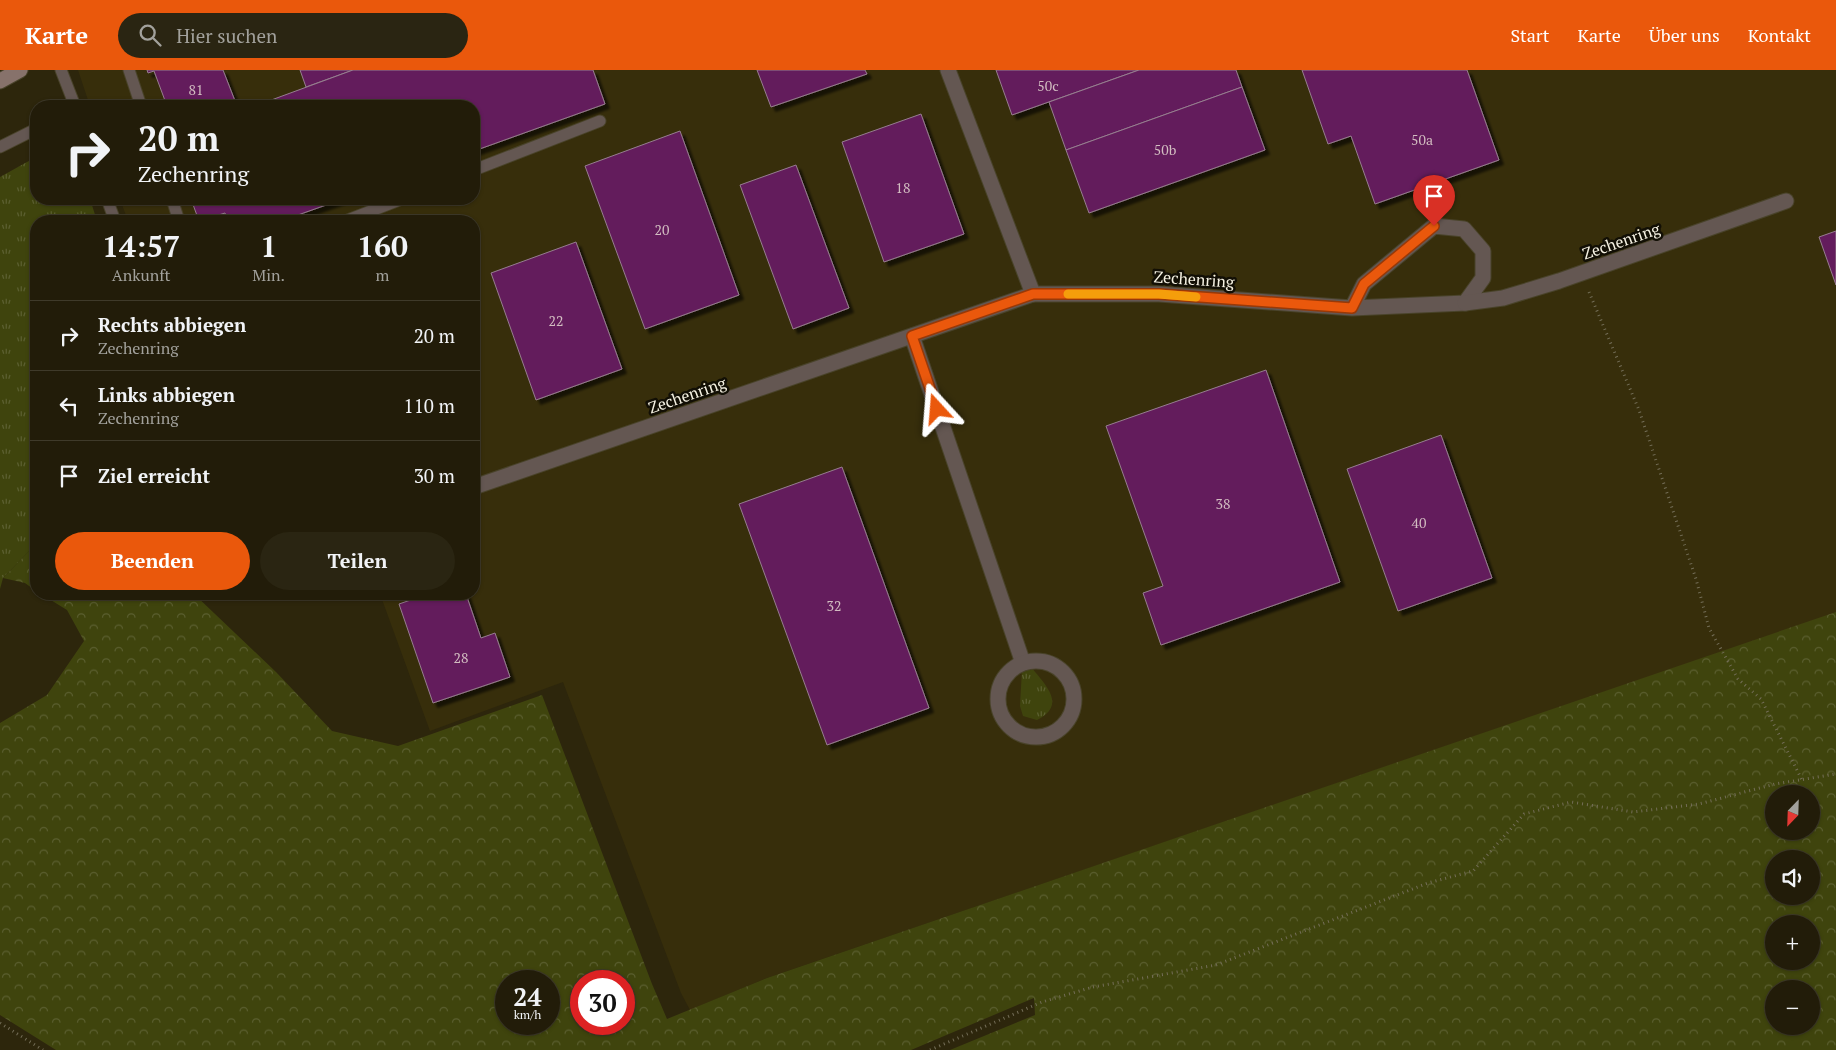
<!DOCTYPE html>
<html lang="de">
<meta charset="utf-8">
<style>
:root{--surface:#221c09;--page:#2a2512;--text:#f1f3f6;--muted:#a2a19c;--line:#3f3a2a;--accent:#ea580c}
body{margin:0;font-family:"PT Serif",serif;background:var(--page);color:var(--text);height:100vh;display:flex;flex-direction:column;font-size:19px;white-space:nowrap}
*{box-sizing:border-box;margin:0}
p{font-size:16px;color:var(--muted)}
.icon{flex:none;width:28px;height:28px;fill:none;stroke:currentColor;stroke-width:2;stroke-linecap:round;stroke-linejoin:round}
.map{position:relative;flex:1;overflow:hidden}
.sheet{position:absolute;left:30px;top:145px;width:450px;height:385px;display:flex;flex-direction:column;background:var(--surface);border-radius:20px;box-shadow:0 1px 4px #0004,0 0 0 1px var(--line)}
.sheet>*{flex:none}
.hud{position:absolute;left:30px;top:30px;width:450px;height:105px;border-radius:20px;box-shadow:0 1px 4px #0004,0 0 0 1px var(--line);background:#221c09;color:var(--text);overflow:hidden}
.needle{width:32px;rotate:203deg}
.controls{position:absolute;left:1765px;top:715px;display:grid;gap:10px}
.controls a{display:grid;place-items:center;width:55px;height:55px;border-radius:50%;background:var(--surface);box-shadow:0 1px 4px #0004,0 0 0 1px var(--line);font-size:25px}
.speed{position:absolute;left:495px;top:900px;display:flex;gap:10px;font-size:25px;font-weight:700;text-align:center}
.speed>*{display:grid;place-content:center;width:65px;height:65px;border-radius:50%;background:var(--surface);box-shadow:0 1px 4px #0004,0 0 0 1px var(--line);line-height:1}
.speed small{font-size:12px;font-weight:400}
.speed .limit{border:8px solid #d22;background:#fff;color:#111}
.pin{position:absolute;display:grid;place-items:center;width:42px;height:42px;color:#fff;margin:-51px -21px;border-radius:50% 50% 50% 0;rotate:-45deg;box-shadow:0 0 5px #0007}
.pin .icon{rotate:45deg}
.me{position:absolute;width:55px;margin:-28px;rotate:341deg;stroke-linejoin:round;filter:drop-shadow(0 0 4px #0008)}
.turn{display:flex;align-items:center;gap:18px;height:105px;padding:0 25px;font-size:22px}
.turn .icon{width:65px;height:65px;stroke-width:2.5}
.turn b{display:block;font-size:35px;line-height:42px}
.eta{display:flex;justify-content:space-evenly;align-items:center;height:85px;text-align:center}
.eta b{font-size:30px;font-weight:800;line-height:35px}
.button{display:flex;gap:10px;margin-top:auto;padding:10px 25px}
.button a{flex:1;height:58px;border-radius:30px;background:var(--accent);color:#fff;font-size:20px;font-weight:800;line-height:58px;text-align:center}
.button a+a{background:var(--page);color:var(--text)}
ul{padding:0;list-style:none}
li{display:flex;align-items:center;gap:15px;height:70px;padding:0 25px;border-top:1px solid var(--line)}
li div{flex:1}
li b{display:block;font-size:19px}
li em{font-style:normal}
header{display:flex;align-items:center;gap:30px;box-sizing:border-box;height:70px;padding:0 25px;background:var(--accent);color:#fff}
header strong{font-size:24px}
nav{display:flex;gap:28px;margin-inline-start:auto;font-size:18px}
.search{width:350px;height:45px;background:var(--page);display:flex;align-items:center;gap:12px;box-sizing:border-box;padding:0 18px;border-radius:28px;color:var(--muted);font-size:19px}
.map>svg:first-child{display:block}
.built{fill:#372e0b}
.grass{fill:url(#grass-tufts)}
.forest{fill:url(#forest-crowns);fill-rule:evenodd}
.building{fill:#641f5b;stroke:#967d90;filter:url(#shadow)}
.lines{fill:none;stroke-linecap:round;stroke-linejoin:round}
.lane-casing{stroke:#49432a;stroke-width:13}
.street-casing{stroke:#49432a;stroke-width:17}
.secondary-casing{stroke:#49432a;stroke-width:17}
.path{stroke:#746e58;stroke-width:3;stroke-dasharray:1 4;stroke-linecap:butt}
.lane{stroke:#645752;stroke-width:11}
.street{stroke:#645752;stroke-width:15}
.secondary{stroke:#87726b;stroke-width:15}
.route-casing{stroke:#983908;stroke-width:12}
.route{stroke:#ea580c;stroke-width:9}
.slow{stroke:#f59e0b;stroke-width:9}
.labels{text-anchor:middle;stroke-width:5;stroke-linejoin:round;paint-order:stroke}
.number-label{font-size:14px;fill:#d2bdc1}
.street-label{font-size:16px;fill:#f6f2e3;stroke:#120f05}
</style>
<header>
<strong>Karte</strong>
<div class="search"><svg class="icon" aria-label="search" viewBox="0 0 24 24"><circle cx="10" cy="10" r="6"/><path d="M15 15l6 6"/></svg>Hier suchen</div>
<nav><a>Start</a><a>Karte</a><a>Über uns</a><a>Kontakt</a></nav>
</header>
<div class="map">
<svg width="1836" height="980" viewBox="0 0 1836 980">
<defs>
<pattern id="grass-tufts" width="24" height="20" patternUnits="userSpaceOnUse" patternTransform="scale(1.25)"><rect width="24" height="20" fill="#3f440d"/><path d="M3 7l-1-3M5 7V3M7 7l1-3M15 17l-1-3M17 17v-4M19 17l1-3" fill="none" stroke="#5b5f30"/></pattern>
<pattern id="forest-crowns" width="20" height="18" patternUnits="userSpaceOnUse" patternTransform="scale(1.25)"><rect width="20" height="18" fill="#3f440d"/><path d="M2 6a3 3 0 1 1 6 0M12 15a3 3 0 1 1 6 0" fill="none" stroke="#5b5f30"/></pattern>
<filter id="shadow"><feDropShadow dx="4.5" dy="4.5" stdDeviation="1" flood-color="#0009"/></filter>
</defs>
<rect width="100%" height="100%" fill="#2d260c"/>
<polygon class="built" points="78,0 1836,0 1836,543 767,908 690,940 681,923 563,612 430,661 380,524 474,524 474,151 128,151 120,129 474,129 474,36 90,36"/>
<g class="grass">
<polygon points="36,87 36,129 90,129 97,151 36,151 36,474 3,508 0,519 0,107"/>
<path d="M 1024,598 L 1032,598 C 1046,616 1067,635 1037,650 L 1023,646 L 1020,636 L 1022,600 Z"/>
</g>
<g class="forest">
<polygon points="36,474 36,521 25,513 3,508"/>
<path d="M 41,524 L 194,524 L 276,602 L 332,661 L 398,676 L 542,625 L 652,914 L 667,949 L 767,908 L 1836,542 L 1836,980 L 950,980 L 1035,945 L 1034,928 L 911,980 L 56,980 L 0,945 L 0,653 L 47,625 L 84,571 L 67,540 ZM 1774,724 L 1811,724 L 1811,761 L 1774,761 ZM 1774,789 L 1811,789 L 1811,826 L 1774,826 ZM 1774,854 L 1811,854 L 1811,891 L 1774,891 ZM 506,911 L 549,911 L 549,954 L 506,954 ZM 581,911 L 624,911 L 624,954 L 581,954 ZM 1774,919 L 1811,919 L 1811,956 L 1774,956 Z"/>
</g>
<g class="building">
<polygon points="147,0 223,0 237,36 167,36 154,1 148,3"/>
<polygon points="300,0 353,0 306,17"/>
<polygon points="353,0 593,0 605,34 474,81 474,36 255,36"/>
<polygon points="757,0 865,0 867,4 771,37"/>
<polygon points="996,0 1139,0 1012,45"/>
<polygon points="1139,0 1236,0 1242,17 1066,80 1049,32"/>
<polygon points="1302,0 1467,0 1499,90 1375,134 1351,66 1328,74"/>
<polygon points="1242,17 1265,80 1089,143 1066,80"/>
<polygon points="921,44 964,164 884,192 842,72"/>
<polygon points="680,61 739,225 645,259 585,96"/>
<polygon points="796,95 849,238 793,259 740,115"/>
<polygon points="191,129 343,129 281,151 228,151 225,143 199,151"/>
<polygon points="1836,161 1836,215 1819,167"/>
<polygon points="576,172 622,299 536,330 491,203"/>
<polygon points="1266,300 1340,512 1161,575 1143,523 1163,516 1106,356"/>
<polygon points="1441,365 1492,508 1398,541 1347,399"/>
<polygon points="842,397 929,638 827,675 739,434"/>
<polygon points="428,524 466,524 481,568 495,563 510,607 433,633 399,534"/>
</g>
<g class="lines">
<defs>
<g id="lane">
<polyline points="61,0 75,36"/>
<polyline points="129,0 141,36"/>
<polyline points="0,77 36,59"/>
<polyline points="474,100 600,51"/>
<polyline points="107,129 115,151"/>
<polyline points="172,129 179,151"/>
<polyline points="345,151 402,129"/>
</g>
<g id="street">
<polyline points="948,0 1033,224 1159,224 1352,238 1465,233 1483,208 1483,181 1464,159 1434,156 1364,214 1352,238"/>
<polyline points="1465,233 1503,228 1559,211 1786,131"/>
<polyline points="912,266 1023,593"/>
<polyline points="474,417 1033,224"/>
<circle cx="1036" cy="629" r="38"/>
</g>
<polyline id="secondary" points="0,11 20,0"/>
</defs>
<use href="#lane" class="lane-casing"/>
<use href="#street" class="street-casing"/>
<use href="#secondary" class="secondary-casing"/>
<g class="path">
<polyline points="1589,222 1639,340 1696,509 1709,558 1738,609 1761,629 1802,710"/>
<polyline points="0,953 43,980"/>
<polyline points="930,980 1042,932 1093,917 1216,895 1428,813 1473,801 1524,744 1571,732 1633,742 1699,734 1775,714 1836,704"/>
</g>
<use href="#lane" class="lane"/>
<use href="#street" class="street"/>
<use href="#secondary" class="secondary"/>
</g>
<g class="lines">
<defs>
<polyline id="route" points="937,339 912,266 1033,224 1159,224 1352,238 1364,214 1434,156"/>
</defs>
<use href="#route" class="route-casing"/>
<use href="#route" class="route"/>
<polyline class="slow" points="1068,224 1159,224 1196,227"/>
</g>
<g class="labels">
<g class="number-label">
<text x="1048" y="21">50c</text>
<text x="196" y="25">81</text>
<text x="1422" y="75">50a</text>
<text x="1165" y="85">50b</text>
<text x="903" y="123">18</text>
<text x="662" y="165">20</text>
<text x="556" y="256">22</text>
<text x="1223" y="439">38</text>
<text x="1419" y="458">40</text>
<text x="834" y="541">32</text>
<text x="461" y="593">28</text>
</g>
<g class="street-label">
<text transform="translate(1621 171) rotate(-19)" y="6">Zechenring</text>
<text transform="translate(1194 209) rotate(4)" y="6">Zechenring</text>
<text transform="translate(687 325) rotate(-19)" y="6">Zechenring</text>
</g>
</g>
</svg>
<div class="controls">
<a><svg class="needle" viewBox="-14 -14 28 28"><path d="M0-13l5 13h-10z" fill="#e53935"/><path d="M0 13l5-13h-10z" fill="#a2a19c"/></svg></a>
<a><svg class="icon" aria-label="sound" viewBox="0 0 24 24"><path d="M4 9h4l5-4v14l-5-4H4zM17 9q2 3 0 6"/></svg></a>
<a>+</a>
<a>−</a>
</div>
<div class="speed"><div>24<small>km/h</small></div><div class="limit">30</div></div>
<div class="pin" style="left:1434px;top:156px;background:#d93025"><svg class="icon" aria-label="arrive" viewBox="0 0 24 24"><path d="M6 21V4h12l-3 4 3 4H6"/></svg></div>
<svg class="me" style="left:937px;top:339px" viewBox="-20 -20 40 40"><path d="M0-17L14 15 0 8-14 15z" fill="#ea580c" stroke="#fff" stroke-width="4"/></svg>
<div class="hud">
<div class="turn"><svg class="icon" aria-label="right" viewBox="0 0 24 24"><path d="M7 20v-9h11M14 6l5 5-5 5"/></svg><div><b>20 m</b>Zechenring</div></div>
</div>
<section class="sheet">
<div class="eta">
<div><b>14:57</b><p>Ankunft</p></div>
<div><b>1</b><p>Min.</p></div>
<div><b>160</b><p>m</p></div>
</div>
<ul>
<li><svg class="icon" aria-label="right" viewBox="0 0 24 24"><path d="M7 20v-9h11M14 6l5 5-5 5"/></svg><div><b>Rechts abbiegen</b><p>Zechenring</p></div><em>20 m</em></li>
<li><svg class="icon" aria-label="left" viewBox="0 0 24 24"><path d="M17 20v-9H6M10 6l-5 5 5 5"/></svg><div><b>Links abbiegen</b><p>Zechenring</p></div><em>110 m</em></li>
<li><svg class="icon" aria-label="arrive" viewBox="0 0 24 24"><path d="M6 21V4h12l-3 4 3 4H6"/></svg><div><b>Ziel erreicht</b></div><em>30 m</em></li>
</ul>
<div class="button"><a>Beenden</a><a>Teilen</a></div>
</section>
</div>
